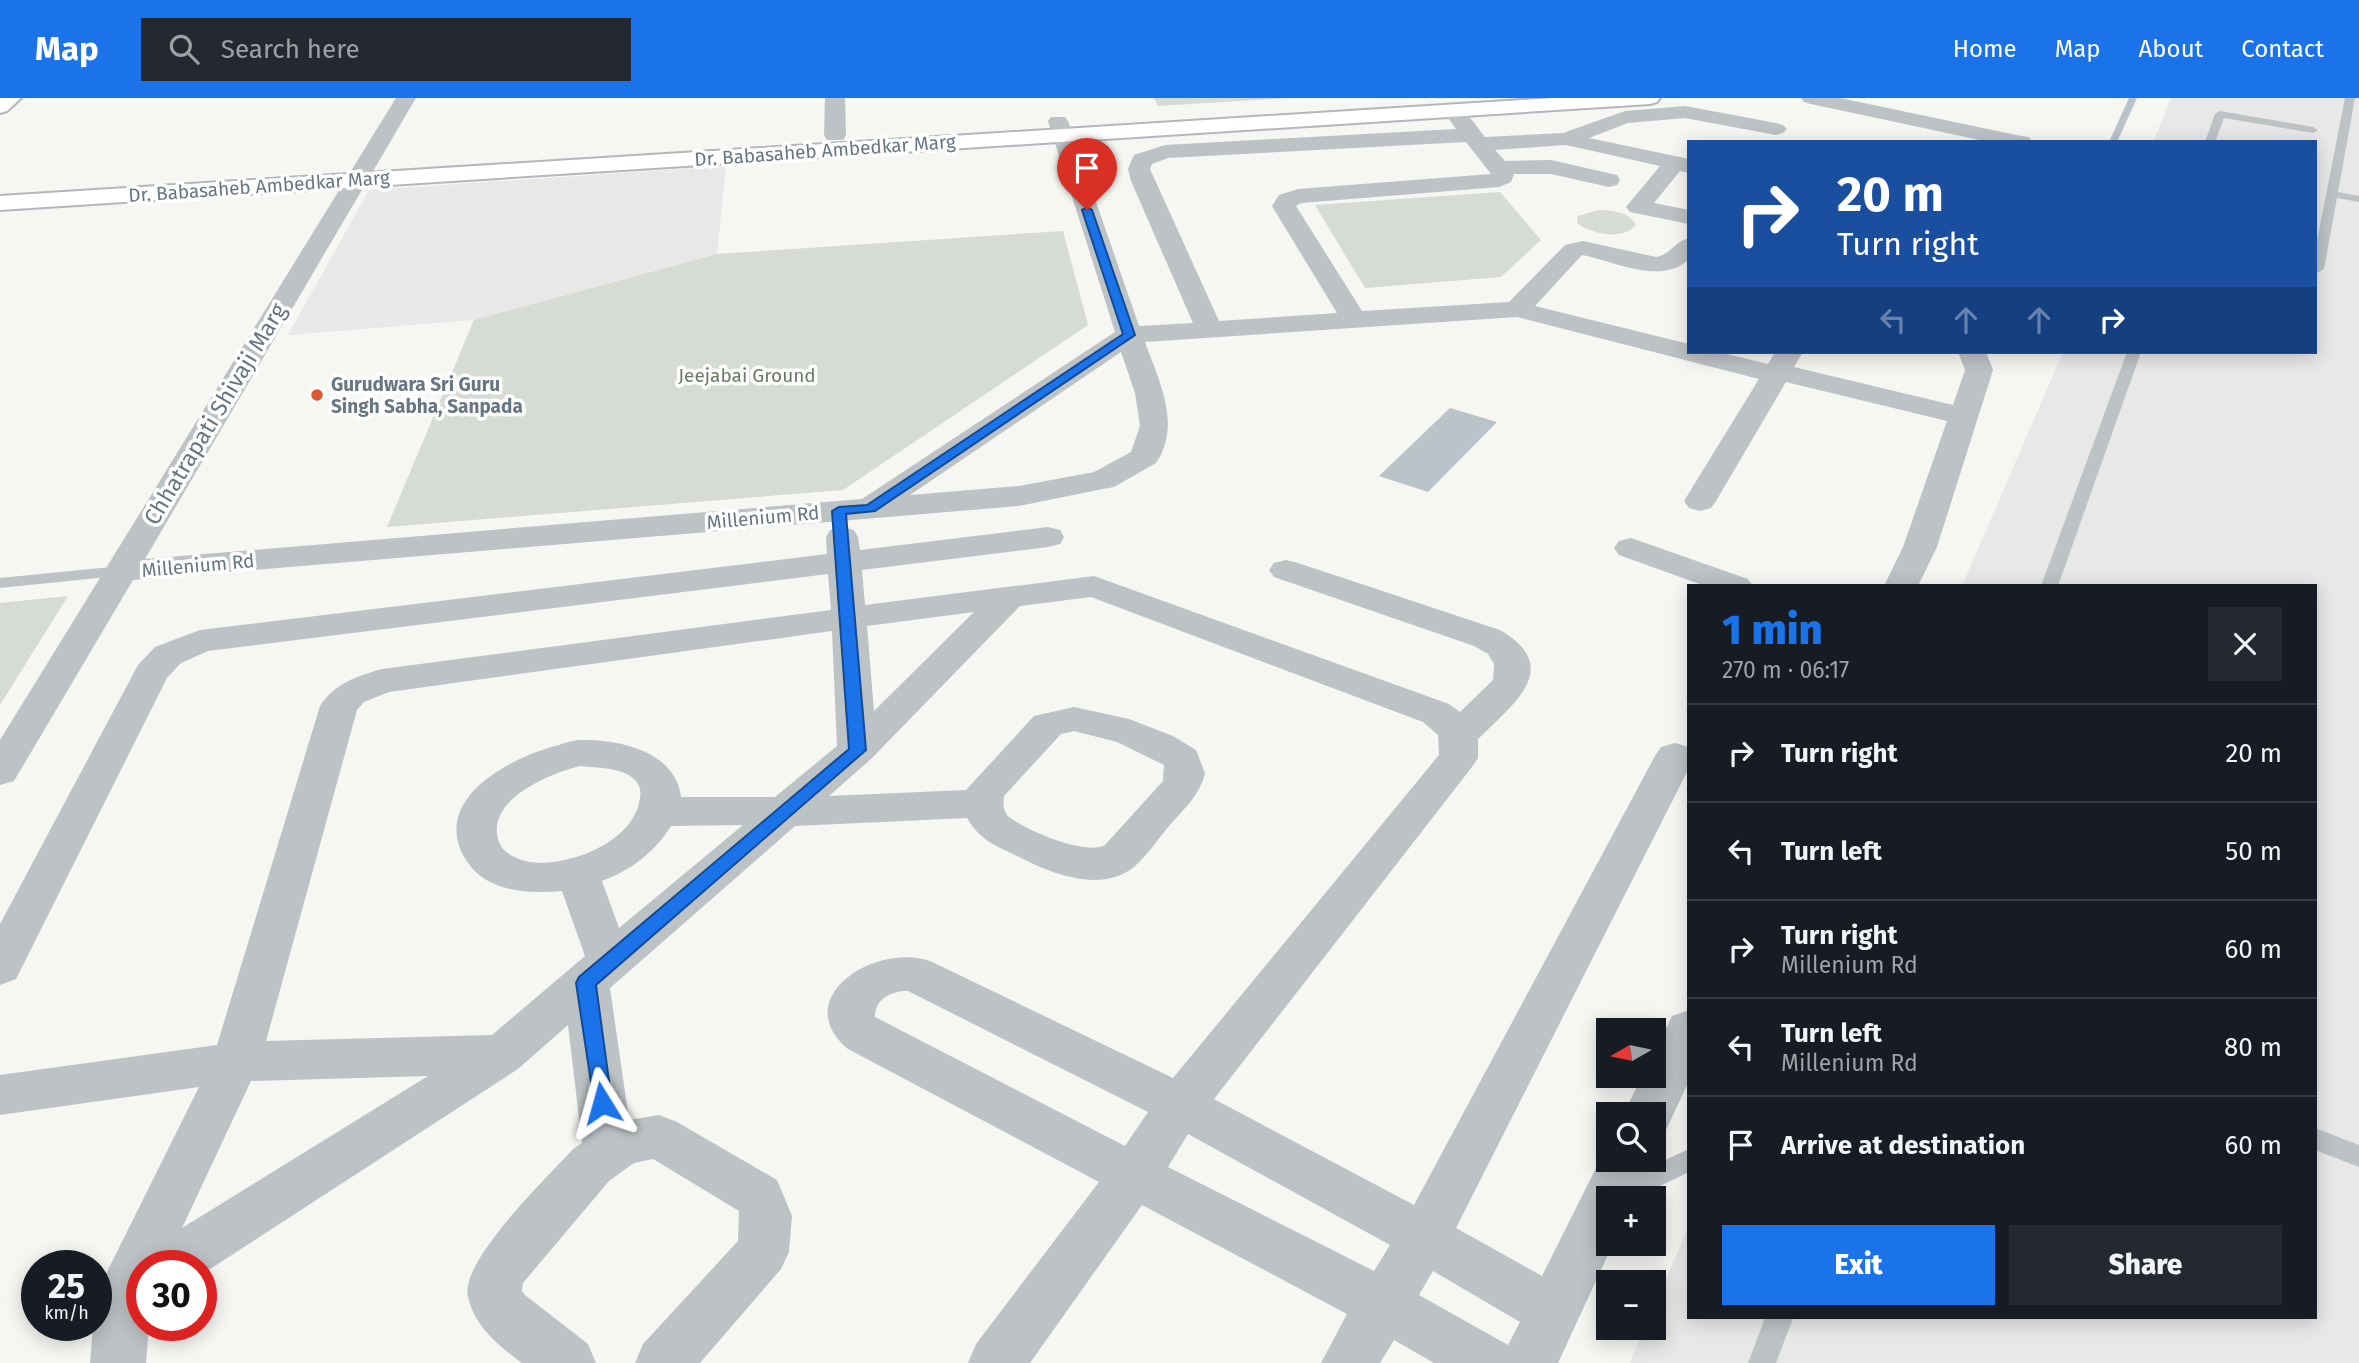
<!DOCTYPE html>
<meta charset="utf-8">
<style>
:root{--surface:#171b24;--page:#242831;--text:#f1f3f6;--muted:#9ea1a6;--line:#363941;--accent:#1a73e8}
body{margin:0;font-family:"Fira Sans",sans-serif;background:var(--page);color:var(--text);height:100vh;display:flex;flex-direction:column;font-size:26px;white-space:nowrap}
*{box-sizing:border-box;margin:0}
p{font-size:23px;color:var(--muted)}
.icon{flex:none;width:38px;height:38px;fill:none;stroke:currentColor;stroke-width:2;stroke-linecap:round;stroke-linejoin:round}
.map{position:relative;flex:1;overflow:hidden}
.sheet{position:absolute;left:1687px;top:486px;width:630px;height:735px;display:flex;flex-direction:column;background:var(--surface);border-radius:0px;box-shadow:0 4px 18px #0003}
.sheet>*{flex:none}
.guide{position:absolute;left:1687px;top:42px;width:630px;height:214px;border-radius:0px;box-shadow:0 4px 18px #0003;background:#1a4fa0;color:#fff;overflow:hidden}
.needle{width:46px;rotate:261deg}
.controls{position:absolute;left:1596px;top:920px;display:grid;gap:14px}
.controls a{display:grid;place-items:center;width:70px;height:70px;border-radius:0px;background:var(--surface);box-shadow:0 4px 18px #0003;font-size:35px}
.speed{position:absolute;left:21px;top:1152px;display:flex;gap:14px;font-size:35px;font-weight:700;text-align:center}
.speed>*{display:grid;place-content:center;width:91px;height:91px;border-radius:50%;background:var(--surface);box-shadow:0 4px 18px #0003;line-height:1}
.speed small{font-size:18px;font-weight:400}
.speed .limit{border:10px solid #d22;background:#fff;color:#111}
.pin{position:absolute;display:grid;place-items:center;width:60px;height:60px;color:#fff;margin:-72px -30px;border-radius:50% 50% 50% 0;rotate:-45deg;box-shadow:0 0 7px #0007}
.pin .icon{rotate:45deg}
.me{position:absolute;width:77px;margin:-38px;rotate:352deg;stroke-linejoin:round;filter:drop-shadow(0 0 5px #0008)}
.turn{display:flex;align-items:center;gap:24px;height:147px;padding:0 35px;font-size:32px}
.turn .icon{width:91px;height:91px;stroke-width:2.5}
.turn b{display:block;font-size:49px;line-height:60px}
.lanes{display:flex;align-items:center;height:66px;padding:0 35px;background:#0003;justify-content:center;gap:35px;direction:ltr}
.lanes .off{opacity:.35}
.round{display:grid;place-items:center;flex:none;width:74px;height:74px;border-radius:0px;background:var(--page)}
.overview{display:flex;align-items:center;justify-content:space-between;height:119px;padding:0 35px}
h1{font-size:42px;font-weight:800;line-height:52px;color:var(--accent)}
.cta{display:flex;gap:14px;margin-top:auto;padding:14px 35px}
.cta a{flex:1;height:80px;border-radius:0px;background:var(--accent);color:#fff;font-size:28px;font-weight:800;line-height:80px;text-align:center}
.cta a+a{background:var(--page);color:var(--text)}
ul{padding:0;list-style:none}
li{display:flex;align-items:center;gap:21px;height:98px;padding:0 35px;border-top:2px solid var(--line)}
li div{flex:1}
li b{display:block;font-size:26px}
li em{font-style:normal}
header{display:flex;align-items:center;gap:42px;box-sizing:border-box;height:98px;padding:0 35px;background:var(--accent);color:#fff}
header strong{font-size:33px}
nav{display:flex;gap:38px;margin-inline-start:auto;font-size:24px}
.search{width:490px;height:63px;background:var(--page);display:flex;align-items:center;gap:18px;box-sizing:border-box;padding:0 24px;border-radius:0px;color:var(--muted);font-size:26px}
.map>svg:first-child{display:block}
.built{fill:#e7e8e7}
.green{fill:#d6dbd3}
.water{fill:#b9c3c8}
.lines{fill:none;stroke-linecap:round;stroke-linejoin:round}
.stream{fill:#b9c3c8;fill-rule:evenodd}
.secondary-casing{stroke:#b2b7bc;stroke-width:4}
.lane{fill:#bdc2c5;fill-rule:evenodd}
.street{fill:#bdc2c5;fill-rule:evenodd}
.secondary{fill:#fff;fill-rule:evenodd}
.route{fill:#1a73e8;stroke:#114b97;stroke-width:2}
.poi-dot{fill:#da5830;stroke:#fff;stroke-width:2.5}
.labels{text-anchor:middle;stroke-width:7;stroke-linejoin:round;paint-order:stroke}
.far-street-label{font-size:19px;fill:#677683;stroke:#fff}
.far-park-label{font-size:19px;fill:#6a7a65;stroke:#fff}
.far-poi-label{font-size:19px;font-weight:bold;fill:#677683;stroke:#fff;text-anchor:start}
.street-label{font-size:23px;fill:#677683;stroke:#fff}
</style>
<header>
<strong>Map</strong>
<div class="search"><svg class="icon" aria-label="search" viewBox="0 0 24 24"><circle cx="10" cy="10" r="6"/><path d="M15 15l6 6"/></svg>Search here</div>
<nav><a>Home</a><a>Map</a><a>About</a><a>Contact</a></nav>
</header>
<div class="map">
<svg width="2359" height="1265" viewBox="0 0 2359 1265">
<rect width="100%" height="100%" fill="#f6f6f3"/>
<g class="built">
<polygon points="2171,0 2359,0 2359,1265 1630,1265 1644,1230 1654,1230 1654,1209 1689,1127 1689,1220 2315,1220 2315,488 1962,488 2063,254 2315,254 2315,44 2153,44"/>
<polygon points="726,68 717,156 474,222 288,237 369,92"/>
</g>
<g class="green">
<polygon points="1154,0 1289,0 1158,8"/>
<polygon points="1500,94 1541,142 1501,179 1365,190 1315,107"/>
<path d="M 1598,112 C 1612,113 1630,113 1636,127 C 1623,143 1591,136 1577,125 L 1578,118 Z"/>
<polygon points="1063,133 1088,227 843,392 387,429 474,222 717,156"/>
<polygon points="68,498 0,607 0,505"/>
</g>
<polygon class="water" points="1450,310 1497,324 1428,394 1379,378"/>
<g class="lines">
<polygon class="stream" points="2129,0 2137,0 2117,44 2109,44"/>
<defs>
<g id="secondary">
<polygon points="0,0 21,0 7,13 0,15"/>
<polygon points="1554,0 1660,0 1657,4 1650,6 0,112 0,98"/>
</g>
</defs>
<use href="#secondary" class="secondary-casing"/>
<g class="lane">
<polygon points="2345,0 2355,0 2338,94 2359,98 2359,104 2337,100 2324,171 2315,176 2315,153"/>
<polygon points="2220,13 2313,29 2318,32 2313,35 2224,20 2215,44 2205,44 2215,16"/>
<polygon points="2127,254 2141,254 2058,488 2041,488"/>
<polygon points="121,468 129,473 127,477 0,490 0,480"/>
<polygon points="2315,1030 2359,1047 2359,1069 2315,1052"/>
<polygon points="1689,1051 1689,1074 1633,1101 1608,1101 1608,1104 1604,1096 1608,1088"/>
<polygon points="1765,1220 1793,1220 1776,1265 1748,1265"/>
</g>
<g class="street">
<path d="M 396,0 L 416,0 L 145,461 L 862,401 L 1115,234 L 1048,23 L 1051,19 L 1065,19 L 1068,23 L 1139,228 L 1193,225 L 1131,83 L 1128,71 L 1134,57 L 1165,47 L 1456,31 L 1445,16 L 1448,12 C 1466,7 1475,27 1485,39 L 1563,35 L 1625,13 L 1685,8 L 1776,25 L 1783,27 L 1787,31 L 1783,35 L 1776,37 L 1685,20 L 1628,25 L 1589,40 L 1689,61 L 1689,75 L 1680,73 L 1654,105 L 1689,112 L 1689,126 L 1630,114 L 1626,109 L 1660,68 L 1566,47 L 1495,52 L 1505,63 L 1551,62 L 1617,77 L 1620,82 L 1617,87 L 1609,89 L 1551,76 L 1514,76 L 1511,84 L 1499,89 L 1301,105 L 1296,108 L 1362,213 L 1509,204 L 1565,147 L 1583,143 L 1656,159 C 1670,157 1675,143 1689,140 L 1689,161 C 1662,188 1614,163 1582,157 L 1535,208 L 1689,246 L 1689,254 L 1718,254 L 1768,266 L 1775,254 L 1803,254 L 1794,269 L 1953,307 L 1965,272 L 1958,254 L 1986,254 L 1993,272 L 1937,449 L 1918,488 L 1884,488 L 1903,449 L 1947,323 L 1786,284 L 1716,403 L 1711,410 L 1700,413 L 1689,410 L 1684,403 L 1759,281 L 1517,219 L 1145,244 C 1159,283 1182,327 1156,365 L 1114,389 L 1103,391 L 1019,408 L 133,482 L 14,683 L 0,687 L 0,642 ZM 1466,44 L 1491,76 L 1298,91 L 1279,97 L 1272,108 L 1337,215 L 1219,223 L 1150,71 L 1152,66 L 1168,60 ZM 1121,254 L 1135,295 L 1140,328 L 1131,354 L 1094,374 L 1019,388 L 910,397 Z"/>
<polygon points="825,0 845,0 846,37 843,42 827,42 824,37"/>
<polygon points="1801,0 1840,0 2021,38 2029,39 2032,44 1989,44 1811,6 1804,4"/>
<path d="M 842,429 L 854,432 L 858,439 L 860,452 L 1048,429 L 1060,432 L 1064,439 L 1060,446 L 1048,449 L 862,472 L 865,507 L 1094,478 L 1449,606 L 1460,614 L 1493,582 L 1494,566 L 1488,556 L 1474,548 L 1274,479 L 1269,472 L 1274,465 L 1286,462 L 1298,465 L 1500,532 C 1565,570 1512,607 1478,641 L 1478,660 L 1472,669 L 1214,1001 L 1414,1107 L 1655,658 L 1661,649 L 1675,645 L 1689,649 L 1689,670 L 1456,1130 L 1542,1178 L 1608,1046 L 1608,1062 L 1651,1062 L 1634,1101 L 1608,1101 L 1608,1146 L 1613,1146 L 1558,1265 L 1434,1265 L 1394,1242 L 1380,1265 L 1321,1265 L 1347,1216 L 1142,1107 L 1030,1265 L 968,1265 L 976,1246 L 1099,1084 L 848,951 C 788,901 874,844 930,863 L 1173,980 L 1439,657 L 1438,637 L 1423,624 L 1091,499 L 1020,508 L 871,661 L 829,698 L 966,692 L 1034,618 L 1074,609 L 1129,621 L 1173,638 L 1196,652 L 1205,675 C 1200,697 1184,711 1169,728 C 1158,741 1147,758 1134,769 C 1100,796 1050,775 1017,758 C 994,747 980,742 967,720 L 795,728 L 610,890 L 629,1022 L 659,1017 L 677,1024 L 777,1082 L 792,1118 L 789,1154 L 781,1171 L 700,1265 L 635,1265 L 643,1246 L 738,1143 L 739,1113 L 653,1061 L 634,1065 L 609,1083 L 523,1185 L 522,1193 L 525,1197 L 588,1246 L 596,1265 L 522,1265 C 499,1248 475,1229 468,1199 C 459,1163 549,1078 573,1051 L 582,1045 L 568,927 L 518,971 L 201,1177 L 201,1167 L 142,1167 L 142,1227 L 149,1227 L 146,1265 L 90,1265 L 93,1227 L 96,1227 L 96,1196 L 199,989 L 0,1017 L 0,977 L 217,947 L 320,608 C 334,586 357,578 382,571 L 831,512 L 828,476 L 208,553 L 181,565 L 167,580 L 16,881 L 0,887 L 0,826 L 138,567 L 155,549 L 200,532 L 827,456 L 826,439 L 830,432 ZM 974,514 L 874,613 L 867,528 ZM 832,533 L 837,648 L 775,699 L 681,699 C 676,654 620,641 581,642 C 572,642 563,646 555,648 C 508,661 429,702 466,762 C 486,794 527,796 562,793 L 585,858 L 492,937 L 266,943 L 357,612 L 364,604 L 389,594 ZM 1074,633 L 1117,644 L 1164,667 L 1163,683 L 1105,747 C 1086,758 1026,732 1009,719 C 1003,714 1003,705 1004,698 L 1061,636 ZM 580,668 C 597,670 624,669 636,683 C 643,691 640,701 638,709 C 626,747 566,769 530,764 C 519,762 503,756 499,744 C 484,702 549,676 580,668 ZM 743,727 L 619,830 L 602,783 C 631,772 654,755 671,728 ZM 908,893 L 1148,1014 L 1125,1048 L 875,919 C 875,900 892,893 908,893 ZM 428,978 L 182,1130 L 251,983 ZM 1188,1036 L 1390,1147 L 1374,1173 L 1168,1069 ZM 1433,1173 L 1520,1224 L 1508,1247 L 1419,1197 Z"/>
<polygon points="1631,440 1748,481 1753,488 1705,488 1619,457 1614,450 1619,443"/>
<polygon points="1689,912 1689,983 1666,1032 1654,1036 1654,1017 1623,1017 1642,978 1654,978 1654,955 1672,918"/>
</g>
<use href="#secondary" class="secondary"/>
</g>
<polygon class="route" points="1087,109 1092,112 1135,237 875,413 846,416 866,652 596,887 612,1005 609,1011 602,1014 595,1011 576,885 579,879 849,651 832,413 839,409 867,407 1123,236 1082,112"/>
<circle class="poi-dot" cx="317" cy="297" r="7"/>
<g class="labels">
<g class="far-street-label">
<text transform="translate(825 52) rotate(-4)" y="7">Dr. Babasaheb Ambedkar Marg</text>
<text transform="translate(259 88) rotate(-4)" y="7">Dr. Babasaheb Ambedkar Marg</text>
<text transform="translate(763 419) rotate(-5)" y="7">Millenium Rd</text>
<text transform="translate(198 467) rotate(-5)" y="7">Millenium Rd</text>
</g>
<g class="far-park-label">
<text x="747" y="284">Jeejabai Ground</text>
</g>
<g class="far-poi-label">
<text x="331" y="293">Gurudwara Sri Guru<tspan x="331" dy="22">Singh Sabha, Sanpada</tspan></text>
</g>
<g class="street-label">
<text transform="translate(215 316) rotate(-59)" y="8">Chhatrapati Shivaji Marg</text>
</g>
</g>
</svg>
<div class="controls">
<a><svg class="needle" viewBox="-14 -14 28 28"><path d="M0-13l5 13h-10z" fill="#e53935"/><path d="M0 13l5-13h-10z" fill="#9ea1a6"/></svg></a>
<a><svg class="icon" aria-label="search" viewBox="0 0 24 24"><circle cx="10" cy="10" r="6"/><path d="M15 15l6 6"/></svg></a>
<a>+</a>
<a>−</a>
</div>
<div class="speed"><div>25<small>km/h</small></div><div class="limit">30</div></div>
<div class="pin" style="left:1087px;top:112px;background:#d93025"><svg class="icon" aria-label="arrive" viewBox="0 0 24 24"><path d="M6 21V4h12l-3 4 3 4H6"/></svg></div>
<svg class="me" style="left:602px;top:1005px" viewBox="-20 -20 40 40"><path d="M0-17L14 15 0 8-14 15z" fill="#1a73e8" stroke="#fff" stroke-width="4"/></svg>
<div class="guide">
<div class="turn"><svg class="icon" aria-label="right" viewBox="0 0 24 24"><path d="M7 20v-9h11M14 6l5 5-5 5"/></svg><div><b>20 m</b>Turn right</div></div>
<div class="lanes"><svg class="icon off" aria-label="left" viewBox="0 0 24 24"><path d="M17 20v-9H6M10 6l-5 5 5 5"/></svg><svg class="icon off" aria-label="ahead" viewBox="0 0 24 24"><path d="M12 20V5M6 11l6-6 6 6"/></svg><svg class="icon off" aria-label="ahead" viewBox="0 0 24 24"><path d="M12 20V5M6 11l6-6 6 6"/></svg><svg class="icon" aria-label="right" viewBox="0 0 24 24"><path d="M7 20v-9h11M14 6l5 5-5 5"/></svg></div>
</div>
<section class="sheet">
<div class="overview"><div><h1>1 min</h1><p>270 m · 06:17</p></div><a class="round"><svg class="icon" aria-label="close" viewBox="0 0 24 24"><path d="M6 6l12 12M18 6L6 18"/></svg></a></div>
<ul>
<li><svg class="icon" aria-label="right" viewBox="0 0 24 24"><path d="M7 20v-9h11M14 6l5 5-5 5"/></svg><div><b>Turn right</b></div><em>20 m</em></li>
<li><svg class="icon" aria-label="left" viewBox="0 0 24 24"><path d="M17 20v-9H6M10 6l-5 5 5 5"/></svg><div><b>Turn left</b></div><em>50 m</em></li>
<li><svg class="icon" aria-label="right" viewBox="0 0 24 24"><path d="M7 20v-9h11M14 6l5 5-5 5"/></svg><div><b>Turn right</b><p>Millenium Rd</p></div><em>60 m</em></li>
<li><svg class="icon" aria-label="left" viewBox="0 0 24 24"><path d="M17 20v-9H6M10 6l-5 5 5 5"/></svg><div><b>Turn left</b><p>Millenium Rd</p></div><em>80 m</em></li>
<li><svg class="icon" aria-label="arrive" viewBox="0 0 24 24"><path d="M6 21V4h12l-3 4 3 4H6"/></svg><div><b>Arrive at destination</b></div><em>60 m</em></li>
</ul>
<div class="cta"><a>Exit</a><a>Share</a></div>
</section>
</div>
